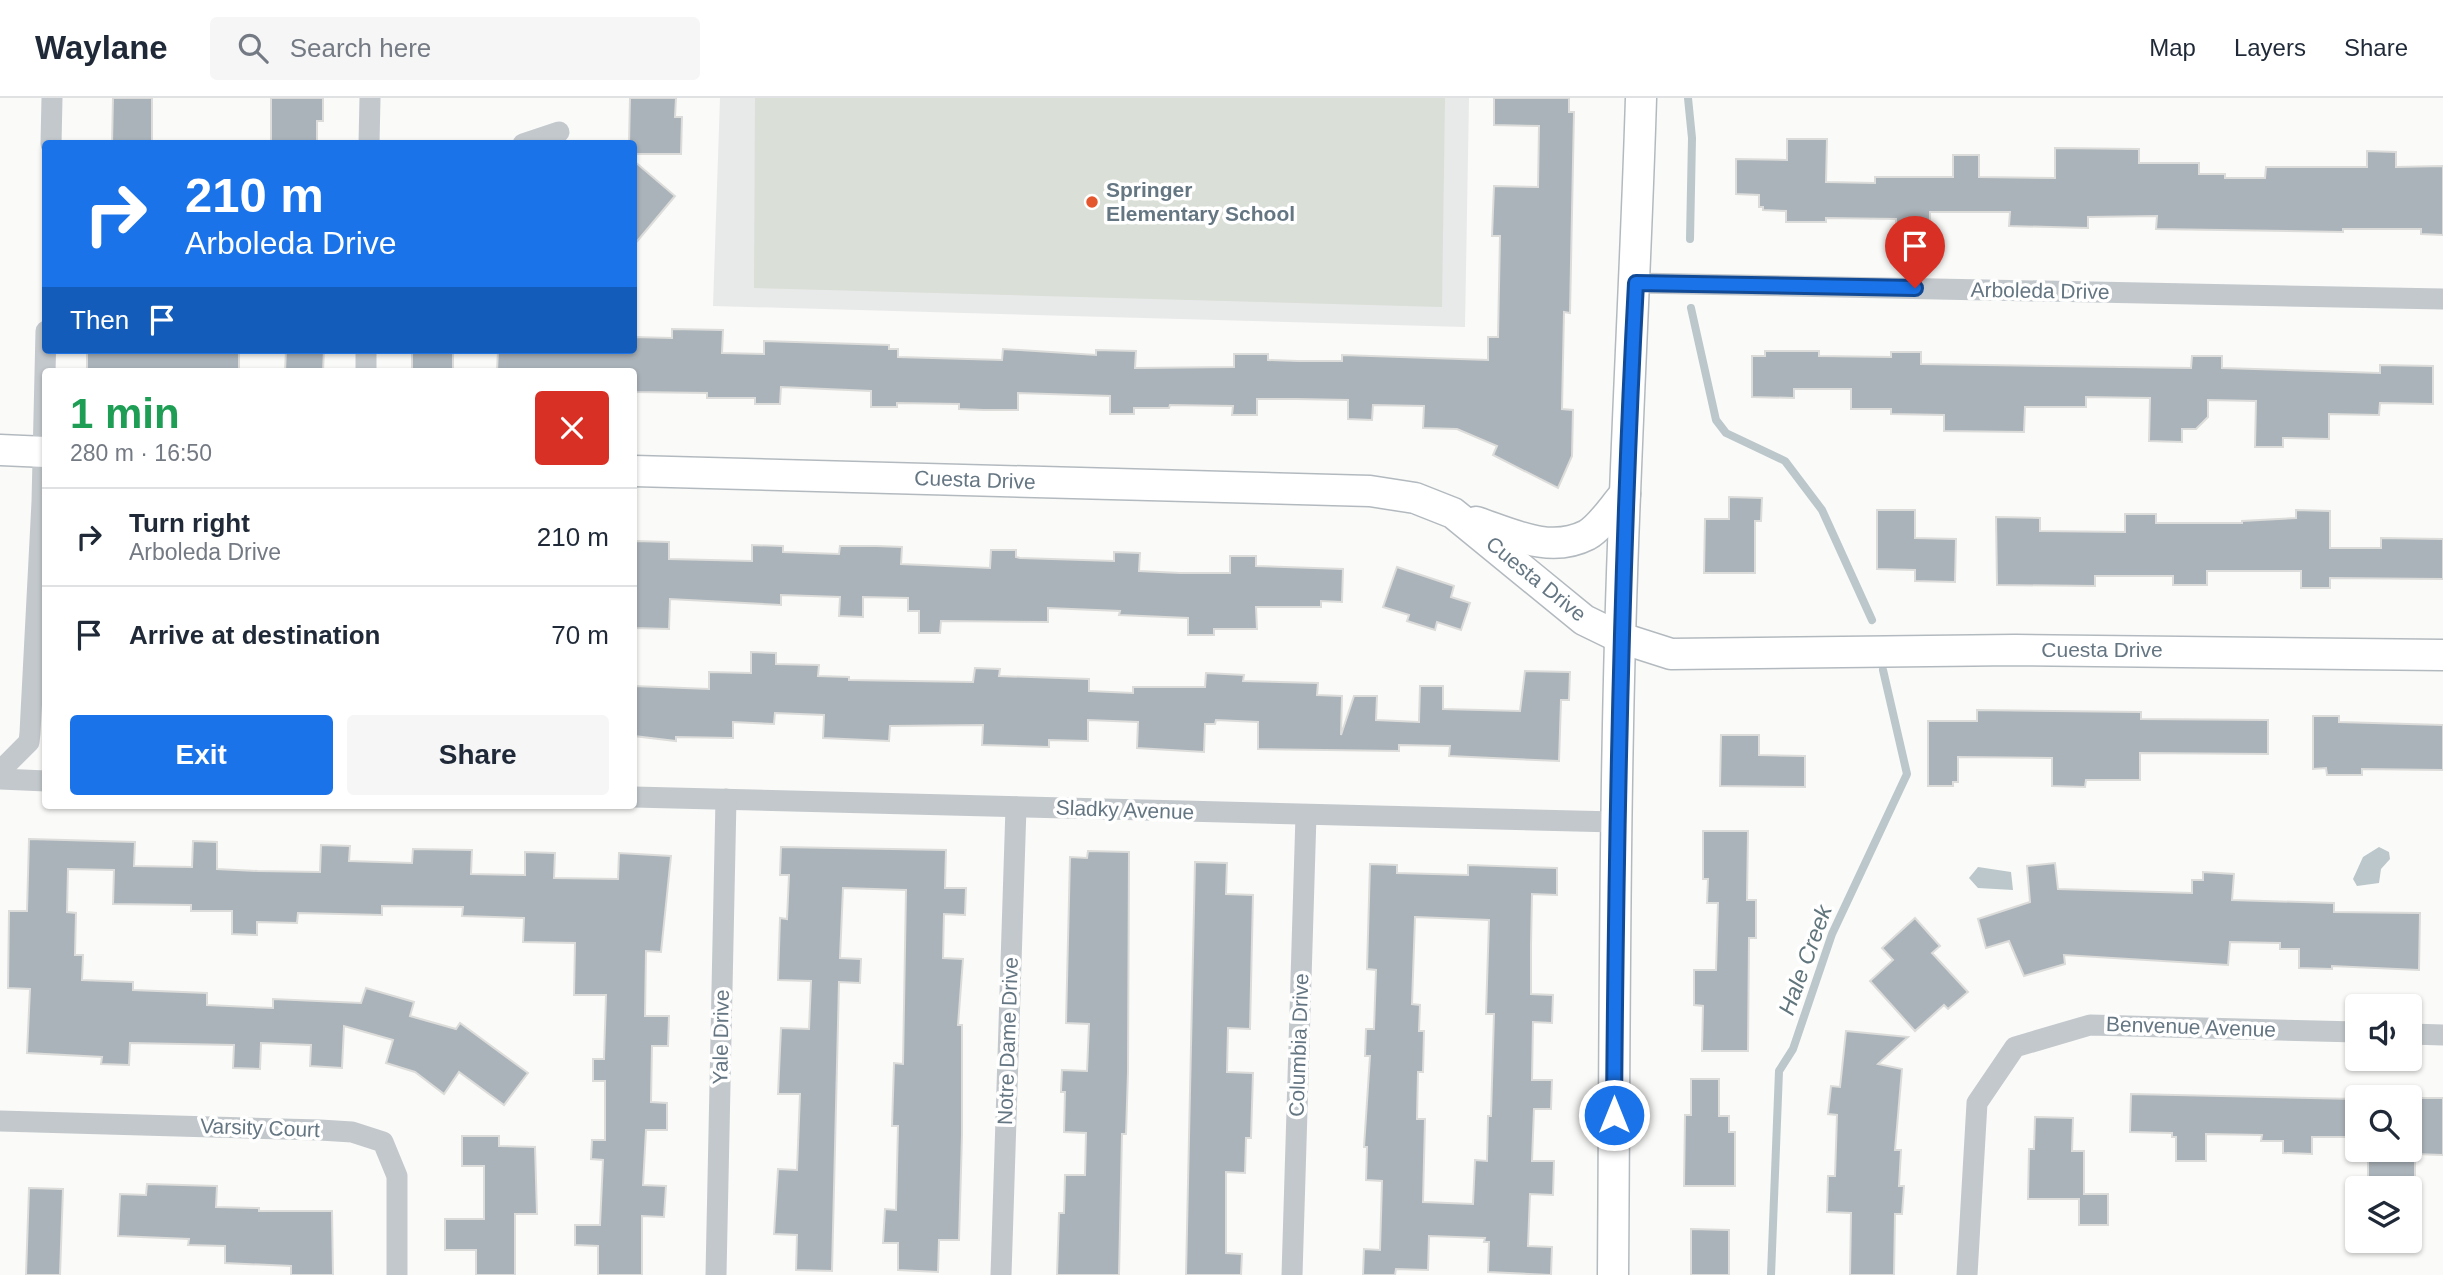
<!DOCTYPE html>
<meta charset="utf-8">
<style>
:root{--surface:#fff;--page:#f6f6f7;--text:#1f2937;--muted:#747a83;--line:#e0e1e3;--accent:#1a73e8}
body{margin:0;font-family:Helvetica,sans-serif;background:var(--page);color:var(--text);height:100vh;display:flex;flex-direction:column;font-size:26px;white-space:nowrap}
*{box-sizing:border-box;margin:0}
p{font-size:23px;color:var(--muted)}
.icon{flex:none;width:38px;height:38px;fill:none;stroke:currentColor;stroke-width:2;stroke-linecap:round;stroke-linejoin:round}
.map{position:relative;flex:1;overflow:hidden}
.details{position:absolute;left:42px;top:270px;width:595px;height:441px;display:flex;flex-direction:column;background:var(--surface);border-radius:7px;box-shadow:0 2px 5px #0004}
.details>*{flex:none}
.top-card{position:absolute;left:42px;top:42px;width:595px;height:214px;border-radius:7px;box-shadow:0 2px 5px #0004;background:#1a73e8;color:#fff;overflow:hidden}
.fabs{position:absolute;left:2345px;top:896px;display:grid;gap:14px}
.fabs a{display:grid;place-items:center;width:77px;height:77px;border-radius:7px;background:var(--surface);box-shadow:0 2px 5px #0004;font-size:35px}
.pin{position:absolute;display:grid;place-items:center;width:60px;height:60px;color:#fff;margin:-72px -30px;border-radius:50% 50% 50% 0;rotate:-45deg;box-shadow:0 0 7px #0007}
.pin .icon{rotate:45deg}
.me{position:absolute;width:77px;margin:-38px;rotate:0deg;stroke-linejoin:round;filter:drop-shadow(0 0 5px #0008)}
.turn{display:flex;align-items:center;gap:24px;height:147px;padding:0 28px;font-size:32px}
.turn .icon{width:91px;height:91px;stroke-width:2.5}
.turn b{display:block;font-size:49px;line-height:60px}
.then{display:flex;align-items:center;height:66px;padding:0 28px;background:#0003;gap:14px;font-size:26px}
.round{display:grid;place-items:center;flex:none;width:74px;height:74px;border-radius:7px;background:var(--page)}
.summary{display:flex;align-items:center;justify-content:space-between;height:119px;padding:0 28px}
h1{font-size:42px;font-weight:800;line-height:52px;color:#1e9e55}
.cta{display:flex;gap:14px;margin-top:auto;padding:14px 28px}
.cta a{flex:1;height:80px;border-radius:7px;background:var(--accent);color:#fff;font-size:28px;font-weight:800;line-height:80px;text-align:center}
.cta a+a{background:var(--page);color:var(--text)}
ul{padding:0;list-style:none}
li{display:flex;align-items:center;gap:21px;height:98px;padding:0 28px;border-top:2px solid var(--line)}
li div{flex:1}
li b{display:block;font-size:26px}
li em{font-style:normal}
header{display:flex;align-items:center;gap:42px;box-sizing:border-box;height:98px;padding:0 35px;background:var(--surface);border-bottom:2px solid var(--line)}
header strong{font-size:33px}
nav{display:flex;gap:38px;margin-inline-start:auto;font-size:24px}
.search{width:490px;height:63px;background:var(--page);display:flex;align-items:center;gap:18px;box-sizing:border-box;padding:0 24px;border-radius:7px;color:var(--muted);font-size:26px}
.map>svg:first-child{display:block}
.built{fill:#e8e9e9}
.green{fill:#dadfd7}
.water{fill:#bbc7cb}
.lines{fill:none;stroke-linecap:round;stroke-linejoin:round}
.stream{stroke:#bbc7cb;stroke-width:8}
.building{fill:#aab3b9;stroke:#dcdcda;stroke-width:2;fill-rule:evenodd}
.secondary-casing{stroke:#b3babf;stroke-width:33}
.street{stroke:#c3c8cc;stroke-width:21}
.secondary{stroke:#fff;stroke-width:30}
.route-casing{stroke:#114b97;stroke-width:18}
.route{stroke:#1a73e8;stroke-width:12}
.poi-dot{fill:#e4572e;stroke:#fff;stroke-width:2.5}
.labels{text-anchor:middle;stroke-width:7;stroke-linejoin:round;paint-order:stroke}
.poi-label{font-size:21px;font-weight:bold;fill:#657683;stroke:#fff;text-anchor:start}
.street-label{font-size:21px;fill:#657683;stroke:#fff}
.water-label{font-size:23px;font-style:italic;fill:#60757c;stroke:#fff}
</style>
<header>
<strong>Waylane</strong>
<div class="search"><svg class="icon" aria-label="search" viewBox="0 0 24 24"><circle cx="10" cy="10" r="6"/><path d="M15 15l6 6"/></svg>Search here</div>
<nav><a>Map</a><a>Layers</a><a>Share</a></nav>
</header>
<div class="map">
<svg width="2443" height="1177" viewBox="0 0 2443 1177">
<rect width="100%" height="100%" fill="#fafaf8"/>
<polygon class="built" points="720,0 1469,0 1465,229 713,208"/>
<polygon class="green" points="755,0 1445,0 1442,209 754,190"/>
<g class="water">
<polygon points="2379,749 2389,754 2390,761 2381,771 2379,785 2357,788 2353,781 2363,759"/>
<polygon points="1978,769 2011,774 2013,792 1978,790 1969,780"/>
</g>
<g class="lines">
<g class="stream">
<polyline points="1688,0 1692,40 1690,141"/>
<polyline points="1691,210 1716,322 1726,335 1785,363 1822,412 1872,522"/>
<polyline points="1771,1177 1779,973 1793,951 1832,836 1907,676 1883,572"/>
</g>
</g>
<g class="building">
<polygon points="113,0 152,0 152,46 112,46"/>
<polygon points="271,0 323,0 323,23 317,23 317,46 271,46"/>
<polygon points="630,0 676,0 675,19 682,19 681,56 634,56 634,46 629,46"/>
<polygon points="1494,0 1569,0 1569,14 1574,14 1570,215 1564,214 1562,311 1573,312 1572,358 1558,390 1493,357 1497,348 1457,331 1423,330 1424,308 1373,307 1372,322 1348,321 1348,302 1297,301 1257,301 1257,317 1232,317 1233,308 1170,307 1169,310 1134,310 1134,316 1110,316 1110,298 1018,295 1018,312 984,312 959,311 959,306 897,305 897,309 871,309 871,293 781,289 780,306 755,306 755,300 707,300 707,295 634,294 634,273 497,273 498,252 634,252 634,239 672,240 672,231 723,232 722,255 764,256 764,243 889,247 889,251 898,251 898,259 1002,262 1003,251 1096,257 1096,252 1136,253 1135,270 1234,269 1234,256 1268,256 1268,262 1298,263 1342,263 1342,257 1488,262 1488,239 1498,239 1500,138 1492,138 1494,88 1538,89 1539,28 1494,27"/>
<polygon points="1787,41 1827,41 1826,84 1875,85 1875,79 1953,79 1953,57 1979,57 1979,79 2055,80 2055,50 2139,51 2139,65 2199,65 2199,76 2225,76 2225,80 2265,80 2266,69 2367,69 2367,53 2396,54 2396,69 2443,68 2443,137 2421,136 2421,131 2343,131 2343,134 2156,131 2157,118 2088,119 2088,130 2009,128 2010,114 1930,114 1930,127 1896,127 1896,121 1826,120 1826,124 1786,124 1786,113 1763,112 1763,109 1759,109 1759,97 1736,96 1736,61 1787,62"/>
<polygon points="634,63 675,98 634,147"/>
<rect x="87" y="252" width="152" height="21"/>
<polygon points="286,252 324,252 323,273 285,273"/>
<rect x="412" y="252" width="41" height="21"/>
<polygon points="1765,253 1819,253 1819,258 1891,259 1891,254 1921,254 1921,266 2191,270 2192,258 2222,258 2222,270 2380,275 2380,267 2433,268 2433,306 2380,305 2379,317 2329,316 2329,341 2283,340 2283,349 2255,349 2256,303 2208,302 2208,319 2196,331 2182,331 2182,344 2149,343 2150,300 2086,299 2086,309 2025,309 2024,334 1944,333 1944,317 1891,316 1891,311 1851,311 1851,291 1794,291 1794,300 1752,299 1752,258 1765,258"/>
<polygon points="1729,399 1762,400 1761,423 1755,423 1755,475 1704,475 1705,421 1729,421"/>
<polygon points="1877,412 1915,412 1915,440 1956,441 1955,484 1915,483 1915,472 1877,471"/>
<polygon points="2296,412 2330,413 2330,450 2381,450 2381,440 2443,441 2443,481 2330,480 2330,490 2301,490 2301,473 2207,473 2207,487 2173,487 2173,478 2095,478 2095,488 1997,487 1996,419 2040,420 2040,433 2125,434 2125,416 2156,416 2156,425 2242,425 2242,423 2296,420"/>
<polygon points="636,443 669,444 669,461 752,463 752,447 783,448 783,454 839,456 840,448 876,448 902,449 901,466 990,470 991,452 1016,452 1016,459 1020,460 1114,463 1114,454 1140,455 1139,473 1180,475 1230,475 1230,458 1256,458 1256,468 1343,471 1342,504 1321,503 1321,509 1256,509 1257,531 1214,531 1214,537 1188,537 1188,520 1119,517 1120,513 1048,510 1048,524 941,523 940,535 919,535 919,513 908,513 908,500 863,499 863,519 839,518 840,499 781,497 781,507 670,501 669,531 634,530"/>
<polygon points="1397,469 1454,488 1451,499 1470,505 1461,532 1437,524 1435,532 1407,523 1409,517 1383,509"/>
<polygon points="751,554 776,555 776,566 819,567 818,578 849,579 849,582 973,584 975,570 1000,571 999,578 1089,581 1089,593 1133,595 1133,589 1205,589 1206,575 1244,577 1243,583 1318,585 1317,597 1342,598 1341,637 1354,598 1377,598 1376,622 1419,624 1420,588 1443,588 1443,611 1520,613 1525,573 1570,574 1569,602 1561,602 1559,663 1449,658 1450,648 1399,647 1399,653 1258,651 1258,624 1216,622 1215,626 1205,626 1204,654 1137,650 1138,624 1088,622 1088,643 1049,642 1049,649 982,647 983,627 890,628 889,643 823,640 824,617 775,615 774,626 733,624 733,640 676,639 676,643 634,638 634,588 709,591 709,574 751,575"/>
<polygon points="1977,612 2141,614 2141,621 2268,622 2268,656 2140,655 2140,682 2086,682 2085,689 2052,688 2052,660 1958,659 1958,684 1953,684 1953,688 1928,688 1928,623 1977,623"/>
<polygon points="2313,618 2339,618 2339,624 2443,627 2443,672 2362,671 2362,677 2327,677 2326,670 2313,671"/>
<polygon points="1721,637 1759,637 1759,657 1805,658 1805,689 1720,688"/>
<polygon points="1703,733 1748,733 1747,802 1756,802 1756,840 1749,840 1748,953 1702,953 1703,908 1694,907 1694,872 1716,872 1718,805 1707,805 1708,781 1703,781"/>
<polygon points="29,741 135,744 134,768 192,769 193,743 217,744 217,771 258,773 320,774 321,747 350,748 349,763 412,765 413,751 472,752 471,776 525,777 525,754 555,755 554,780 618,781 619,755 671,758 661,854 646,853 645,918 669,918 668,948 652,948 651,1004 667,1005 667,1032 646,1032 643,1087 666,1088 664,1119 642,1118 642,1177 598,1177 598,1148 575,1147 575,1127 600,1127 603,1062 591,1061 592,1042 605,1042 605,983 593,983 593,961 604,961 606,897 574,897 575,845 523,844 524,820 462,818 463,809 382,808 382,817 298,815 297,825 257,824 257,837 232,836 232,813 191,813 191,807 113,806 114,772 68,771 67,814 76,815 75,857 83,857 82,882 133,884 133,892 207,895 207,907 273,910 273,901 361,905 366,890 414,904 410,918 456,931 460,925 528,975 504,1007 459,974 444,996 415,974 386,965 393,942 344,928 342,970 310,968 311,947 261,945 260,971 233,970 234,947 130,945 129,967 101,966 102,959 27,955 30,891 8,890 9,813 27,813"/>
<polygon points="781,749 946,752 945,790 966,790 965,817 944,816 943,860 963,861 958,927 962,927 962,1037 959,1142 939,1142 938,1174 898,1172 898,1145 883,1145 885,1111 896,1112 898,1028 892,1028 894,965 903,966 906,792 843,790 840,860 861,861 860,885 839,884 832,1173 796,1172 797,1137 774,1136 778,1071 797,1072 800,996 778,996 781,930 809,931 811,883 778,882 780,820 787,821 789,777 780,777"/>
<polygon points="1088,753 1129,754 1128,974 1126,1036 1122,1036 1119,1177 1057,1177 1059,1115 1064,1115 1065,1077 1085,1077 1086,1035 1064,1034 1065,994 1061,994 1062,972 1087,973 1089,926 1066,925 1070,759 1087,760"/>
<polygon points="1195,764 1227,765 1226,796 1253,797 1250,931 1228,930 1227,974 1253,975 1251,1040 1246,1040 1245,1075 1226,1074 1226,1155 1242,1156 1241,1177 1186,1177"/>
<polygon points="2055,765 2058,791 2192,795 2192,782 2203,782 2203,774 2234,776 2232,802 2334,805 2334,814 2420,815 2419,872 2332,868 2332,871 2299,870 2299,851 2280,851 2280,845 2230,844 2228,867 2064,857 2065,866 2024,878 2009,843 1986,850 1978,821 2030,804 2027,768"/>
<path d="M 1370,766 L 1397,767 L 1397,775 L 1468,777 L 1468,767 L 1557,770 L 1557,797 L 1532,796 L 1531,847 L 1531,896 L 1553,897 L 1552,925 L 1533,924 L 1532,982 L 1552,982 L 1551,1011 L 1534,1011 L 1532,1063 L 1554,1063 L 1553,1097 L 1530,1096 L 1528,1148 L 1552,1149 L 1551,1177 L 1488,1174 L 1489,1144 L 1484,1144 L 1485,1140 L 1429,1138 L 1428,1172 L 1396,1171 L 1395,1177 L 1363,1177 L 1364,1151 L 1380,1152 L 1382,1083 L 1366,1082 L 1367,1049 L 1364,1049 L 1370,958 L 1365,958 L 1366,931 L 1374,931 L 1376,872 L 1367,871 ZM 1415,819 L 1489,822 L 1486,916 L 1494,916 L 1491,1018 L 1488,1018 L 1487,1063 L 1475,1062 L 1473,1106 L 1423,1104 L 1425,1021 L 1417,1021 L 1418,974 L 1423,974 L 1424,933 L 1419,933 L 1420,907 L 1412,906 Z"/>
<polygon points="1915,820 1940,848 1932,855 1968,894 1948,911 1944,907 1915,933 1870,883 1893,862 1882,850"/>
<polygon points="1846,933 1908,939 1878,966 1902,971 1895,1052 1901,1052 1899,1088 1904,1088 1902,1116 1895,1116 1894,1177 1850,1177 1851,1115 1827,1114 1828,1078 1835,1078 1837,1017 1828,1016 1831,988 1840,989"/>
<polygon points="1691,981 1719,981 1719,1018 1729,1018 1729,1034 1735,1034 1735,1088 1684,1088 1685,1017 1691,1017"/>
<polygon points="2131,996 2357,1001 2357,1039 2312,1039 2312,1056 2283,1055 2283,1043 2261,1043 2262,1037 2206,1036 2206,1063 2176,1063 2176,1039 2172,1039 2172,1035 2130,1034"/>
<polygon points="2410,1000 2443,1000 2443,1057 2415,1056 2415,1079 2368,1079 2368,1052 2410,1052"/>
<polygon points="2035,1019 2073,1020 2072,1053 2084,1053 2084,1096 2108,1096 2108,1127 2079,1127 2079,1101 2028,1101 2029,1051 2034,1051"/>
<polygon points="462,1038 499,1038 499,1048 535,1049 537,1116 515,1116 515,1177 476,1177 476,1152 445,1152 445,1121 484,1121 484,1068 462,1068"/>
<polygon points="147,1086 217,1088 216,1109 259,1110 259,1113 332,1113 333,1177 291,1177 291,1168 225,1165 225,1148 188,1147 189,1141 118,1138 120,1096 146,1097"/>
<polygon points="29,1090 63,1091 60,1177 26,1177"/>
<polygon points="1691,1131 1729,1132 1729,1177 1691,1177"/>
</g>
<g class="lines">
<defs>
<g id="secondary">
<polyline points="0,352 46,354"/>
<polyline points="634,373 1370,393 1415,400 1453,415 1584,522 1621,540 1671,556 2015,552 2443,557"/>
<path d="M 1476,424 C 1512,436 1550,456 1587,437 C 1601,429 1614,408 1625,396"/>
<path d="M 1613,1177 C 1615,917 1614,656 1625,396 C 1630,264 1637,132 1641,0"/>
</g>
</defs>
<use href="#secondary" class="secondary-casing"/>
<g class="street">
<polyline points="51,46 52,0"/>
<polyline points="369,46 370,0"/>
<polyline points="523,46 559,34"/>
<polyline points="1636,185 2443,201"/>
<polyline points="366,273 366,252"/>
<polyline points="0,673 29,644 30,635 42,404 46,233"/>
<polyline points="0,681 46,683"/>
<polyline points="634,699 1616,724"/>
<polyline points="2410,936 2443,937"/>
<polyline points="0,1023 320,1032 352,1034 383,1044 397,1078 397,1177"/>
<polyline points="716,1177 726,701"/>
<polyline points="1001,1177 1016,709"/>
<polyline points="1292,1177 1306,717"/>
<polyline points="1967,1177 1977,1005 2015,949 2090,927 2357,934"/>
</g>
<use href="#secondary" class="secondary"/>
</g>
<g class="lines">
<defs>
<path id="route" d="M 1614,1017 C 1616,739 1621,462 1636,185 L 1915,190"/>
</defs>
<use href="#route" class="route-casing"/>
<use href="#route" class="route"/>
</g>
<circle class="poi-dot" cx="1092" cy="104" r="7"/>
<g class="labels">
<g class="poi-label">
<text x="1106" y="99">Springer<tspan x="1106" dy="24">Elementary School</tspan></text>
</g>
<g class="street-label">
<text transform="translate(2040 193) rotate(1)" y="7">Arboleda Drive</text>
<text transform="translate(975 382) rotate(2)" y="7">Cuesta Drive</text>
<text transform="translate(1536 481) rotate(39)" y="7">Cuesta Drive</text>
<text x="2102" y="559">Cuesta Drive</text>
<text transform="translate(1125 712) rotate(2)" y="7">Sladky Avenue</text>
<text transform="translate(2191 929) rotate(2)" y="7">Benvenue Avenue</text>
<text transform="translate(721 939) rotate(-89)" y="7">Yale Drive</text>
<text transform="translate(1008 943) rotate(-88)" y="7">Notre Dame Drive</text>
<text transform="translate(1299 947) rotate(-88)" y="7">Columbia Drive</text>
<text transform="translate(260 1030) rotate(2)" y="7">Varsity Court</text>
</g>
<g class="water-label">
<text transform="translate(1805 862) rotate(-70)" y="8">Hale Creek</text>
</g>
</g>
</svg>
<div class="fabs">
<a><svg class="icon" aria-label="sound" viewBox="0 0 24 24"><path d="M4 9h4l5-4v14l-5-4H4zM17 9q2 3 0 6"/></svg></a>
<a><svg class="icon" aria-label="search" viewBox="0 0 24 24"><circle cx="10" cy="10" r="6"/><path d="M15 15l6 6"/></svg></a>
<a><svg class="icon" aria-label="layers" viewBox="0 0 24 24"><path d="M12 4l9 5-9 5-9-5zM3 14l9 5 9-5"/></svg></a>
</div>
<div class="pin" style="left:1915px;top:190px;background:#d93025"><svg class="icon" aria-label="arrive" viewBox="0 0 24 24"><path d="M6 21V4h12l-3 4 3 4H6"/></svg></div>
<svg class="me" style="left:1614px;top:1017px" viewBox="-20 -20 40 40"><circle r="17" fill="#1a73e8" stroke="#fff" stroke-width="3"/><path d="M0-11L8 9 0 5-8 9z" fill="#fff"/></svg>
<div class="top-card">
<div class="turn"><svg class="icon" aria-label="right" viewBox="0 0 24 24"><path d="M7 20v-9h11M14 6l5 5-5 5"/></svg><div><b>210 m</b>Arboleda Drive</div></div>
<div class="then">Then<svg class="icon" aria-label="arrive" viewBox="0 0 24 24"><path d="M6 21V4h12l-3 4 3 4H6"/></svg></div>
</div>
<section class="details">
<div class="summary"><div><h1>1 min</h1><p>280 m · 16:50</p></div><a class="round" style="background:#d93025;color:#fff"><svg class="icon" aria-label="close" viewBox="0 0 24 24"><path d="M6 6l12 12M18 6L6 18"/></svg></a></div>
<ul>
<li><svg class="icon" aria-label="right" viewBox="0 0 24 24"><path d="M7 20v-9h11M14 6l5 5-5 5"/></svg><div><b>Turn right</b><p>Arboleda Drive</p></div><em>210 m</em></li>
<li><svg class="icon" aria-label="arrive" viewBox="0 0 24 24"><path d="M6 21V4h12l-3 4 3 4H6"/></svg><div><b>Arrive at destination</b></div><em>70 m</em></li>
</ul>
<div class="cta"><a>Exit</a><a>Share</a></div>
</section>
</div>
